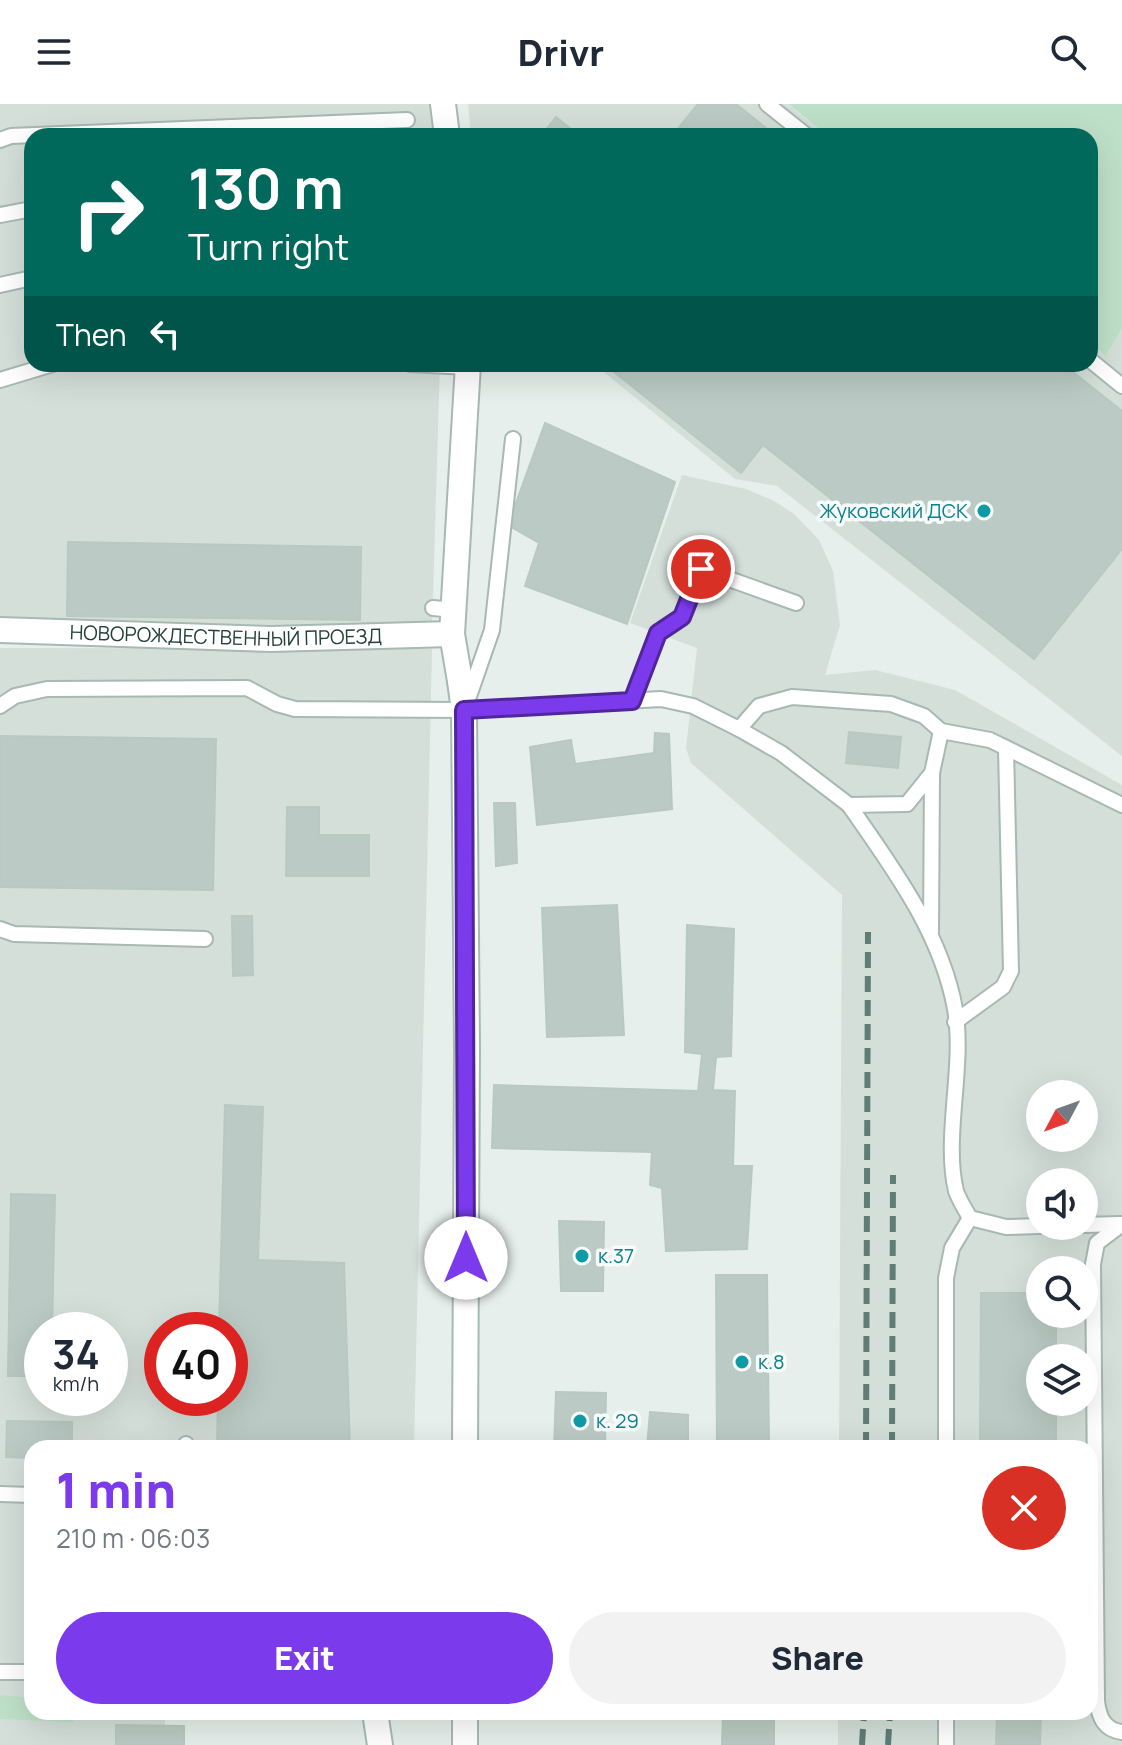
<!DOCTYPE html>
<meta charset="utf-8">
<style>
:root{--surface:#fff;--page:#f2f2f3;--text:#1f2937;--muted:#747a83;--accent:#7c3aed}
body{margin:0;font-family:Manrope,sans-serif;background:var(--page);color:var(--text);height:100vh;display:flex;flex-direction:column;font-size:30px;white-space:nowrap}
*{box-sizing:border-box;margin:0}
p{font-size:26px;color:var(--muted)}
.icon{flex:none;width:44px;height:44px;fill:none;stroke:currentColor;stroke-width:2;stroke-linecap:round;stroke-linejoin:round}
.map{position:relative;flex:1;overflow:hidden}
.sheet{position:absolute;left:24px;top:1336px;width:1074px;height:280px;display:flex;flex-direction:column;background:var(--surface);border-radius:24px;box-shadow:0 8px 32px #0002}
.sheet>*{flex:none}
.hud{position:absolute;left:24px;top:24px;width:1074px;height:244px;border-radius:24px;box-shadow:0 8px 32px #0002;background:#00695c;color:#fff;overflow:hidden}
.needle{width:52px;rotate:229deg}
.buttons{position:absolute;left:1026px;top:976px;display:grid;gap:16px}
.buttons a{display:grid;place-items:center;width:72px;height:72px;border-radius:50%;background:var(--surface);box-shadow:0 8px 32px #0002;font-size:40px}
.speed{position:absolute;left:24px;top:1208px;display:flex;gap:16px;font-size:40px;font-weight:700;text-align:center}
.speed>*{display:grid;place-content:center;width:104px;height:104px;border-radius:50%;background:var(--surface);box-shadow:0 8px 32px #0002;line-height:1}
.speed small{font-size:20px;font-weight:400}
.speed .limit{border:12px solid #d22;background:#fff;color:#111}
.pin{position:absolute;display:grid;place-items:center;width:68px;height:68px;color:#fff;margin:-34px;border:4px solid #fff;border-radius:50%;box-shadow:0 2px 8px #0007}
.me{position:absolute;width:88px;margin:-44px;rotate:0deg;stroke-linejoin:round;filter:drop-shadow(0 0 6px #0008)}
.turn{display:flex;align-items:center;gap:28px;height:168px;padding:0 32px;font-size:36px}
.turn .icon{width:104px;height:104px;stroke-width:2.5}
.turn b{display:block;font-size:56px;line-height:68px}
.then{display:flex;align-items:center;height:76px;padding:0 32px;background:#0003;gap:16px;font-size:30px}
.round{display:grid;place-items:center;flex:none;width:84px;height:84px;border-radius:42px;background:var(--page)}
.headline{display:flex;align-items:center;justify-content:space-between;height:136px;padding:0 32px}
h1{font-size:48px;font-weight:800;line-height:60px;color:var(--accent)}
.action{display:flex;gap:16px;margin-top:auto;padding:16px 32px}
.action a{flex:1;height:92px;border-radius:48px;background:var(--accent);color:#fff;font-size:32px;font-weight:800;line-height:92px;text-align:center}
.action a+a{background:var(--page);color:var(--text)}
header{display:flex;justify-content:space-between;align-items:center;height:104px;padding:0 32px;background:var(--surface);font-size:36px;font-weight:800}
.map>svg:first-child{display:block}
.built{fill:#d4dfda;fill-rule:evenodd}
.green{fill:#bfe0c8}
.building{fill:#bbcac4;stroke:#b8c9c2;stroke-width:2}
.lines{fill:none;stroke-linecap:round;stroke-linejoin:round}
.lane-casing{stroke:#a8b8b2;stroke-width:18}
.street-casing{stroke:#a8b8b2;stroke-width:28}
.secondary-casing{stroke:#a4bbb3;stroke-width:28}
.lane{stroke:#fff;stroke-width:14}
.street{stroke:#fff;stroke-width:24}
.secondary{stroke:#fff;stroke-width:24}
.rail{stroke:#5f7d75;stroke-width:6;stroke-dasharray:16 8;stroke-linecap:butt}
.route-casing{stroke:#51269a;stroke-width:20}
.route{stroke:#7c3aed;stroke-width:14}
.culture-dot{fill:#0f9aa8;stroke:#f7fbf9;stroke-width:3}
.labels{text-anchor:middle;stroke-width:7;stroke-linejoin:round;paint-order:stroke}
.culture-label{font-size:20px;fill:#0d838f;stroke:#f7fbf9;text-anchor:start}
.street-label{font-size:20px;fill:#24423a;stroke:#f7fbf9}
</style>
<header><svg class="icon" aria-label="menu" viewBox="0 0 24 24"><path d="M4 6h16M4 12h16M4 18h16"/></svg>Drivr<svg class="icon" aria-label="search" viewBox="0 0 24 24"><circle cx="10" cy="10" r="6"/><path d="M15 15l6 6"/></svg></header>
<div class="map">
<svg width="1122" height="1641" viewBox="0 0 1122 1641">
<rect width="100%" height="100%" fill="#e6efeb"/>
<g class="built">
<polygon points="0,0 429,0 433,32 32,32 32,260 440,260 432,524 0,516"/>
<polygon points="468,0 787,0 828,32 471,32"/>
<polygon points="1122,225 1122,652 777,382 735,375 594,260 1090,260 1090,239 1107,251"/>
<path d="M 682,371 L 746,385 L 774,397 L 794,410 L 819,436 L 833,467 L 840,521 L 825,571 L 875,566 L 955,586 L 1122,681 L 1122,1641 L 838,1641 L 838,1608 L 1090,1608 L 1090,1344 L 839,1344 L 842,791 L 691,659 L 686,644 L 697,544 L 630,519 ZM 1040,990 L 1084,990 L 1084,1034 L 1040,1034 ZM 1040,1078 L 1084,1078 L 1084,1122 L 1040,1122 ZM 1040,1166 L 1084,1166 L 1084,1210 L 1040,1210 ZM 1040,1254 L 1084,1254 L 1084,1298 L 1040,1298 Z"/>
<path d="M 0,544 L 432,545 L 414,1344 L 32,1344 L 32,1608 L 165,1608 L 165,1622 L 184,1622 L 184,1641 L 0,1641 ZM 42,1226 L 110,1226 L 110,1294 L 42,1294 ZM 162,1226 L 230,1226 L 230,1294 L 162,1294 Z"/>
</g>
<g class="green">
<polygon points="788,0 1122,0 1122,225 1106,252 1090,239 1090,32 828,32"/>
<polygon points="0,1591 32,1594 32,1608 72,1608 73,1618 0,1615"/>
</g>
<g class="building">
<polygon points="698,0 736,0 776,32 672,32"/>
<polygon points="556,13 580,32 541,32"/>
<polygon points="604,260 1063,260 1122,307 1122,445 1034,555 763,341 741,369"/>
<polygon points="545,319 675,378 627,520 525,482 539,439 508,421"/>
<polygon points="68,438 361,443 360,516 67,512"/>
<polygon points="849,628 901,633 898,664 846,659"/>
<polygon points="655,629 669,630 672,705 537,721 530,643 571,636 575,660 654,649"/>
<polygon points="0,632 216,635 213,786 0,783"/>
<polygon points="494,699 515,699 517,759 496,762"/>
<polygon points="287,703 319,703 319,731 369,731 369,772 286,772"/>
<polygon points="617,801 624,931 547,933 542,804"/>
<polygon points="232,812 252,812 253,871 233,872"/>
<polygon points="687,821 734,825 731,952 716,953 713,986 735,987 733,1062 752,1062 747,1145 666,1147 662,1084 650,1081 652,1048 492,1044 494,981 698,987 702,950 685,948"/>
<polygon points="225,1001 263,1003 258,1156 344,1159 350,1344 217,1344 218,1294 230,1294 230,1226 219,1226"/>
<polygon points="11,1090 55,1091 52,1226 42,1226 42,1272 8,1272"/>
<polygon points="559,1117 604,1118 603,1187 561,1187"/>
<polygon points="716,1171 767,1171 769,1344 717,1344"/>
<polygon points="981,1189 1040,1189 1040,1210 1056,1210 1056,1254 1040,1254 1040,1298 1056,1298 1056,1344 980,1344"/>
<polygon points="556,1288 606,1289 605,1344 554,1344"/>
<polygon points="650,1308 688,1311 688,1344 647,1344"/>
<polygon points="7,1317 72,1318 72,1344 32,1344 32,1354 6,1353"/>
<polygon points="723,1608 774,1608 774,1641 722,1641"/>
<polygon points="997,1608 1041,1608 1040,1641 996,1641"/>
<polygon points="116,1621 184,1622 184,1641 116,1641"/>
</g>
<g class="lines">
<defs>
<g id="lane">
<polyline points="767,0 807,32"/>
<polyline points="0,36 11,32 407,16"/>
<polyline points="0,111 32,105"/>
<polyline points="0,181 32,174"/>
<polyline points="1090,256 1122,282"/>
<polyline points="410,260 468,263"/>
<polyline points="0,276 53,260"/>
<polyline points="433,504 454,506"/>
<polyline points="632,597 658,529 682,513 701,465 796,499"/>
<polyline points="467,598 492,526 513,335"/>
<polyline points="0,602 15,592 47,585 247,584 277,600 295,605 464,606 661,595 693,602 739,625 781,649 849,701 907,700 932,669 941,627 990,636 1122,701"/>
<polyline points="739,625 759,602 792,593 891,600 924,612 941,627"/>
<path d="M 849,701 C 892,763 941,828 955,905 C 965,962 943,1033 956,1087 C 959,1096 965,1105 970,1114 L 1006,1123 L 1040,1122"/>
<polyline points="0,825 14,830 205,835"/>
<polyline points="931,828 932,669"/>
<polyline points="955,918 1003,883 1011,867 1006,644"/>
<path d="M 1122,1120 L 1097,1139 L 1093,1160 L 1097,1597 C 1099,1613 1104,1626 1122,1628"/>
<polyline points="1084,1121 1119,1120"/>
<polyline points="186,1344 186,1340"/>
<polyline points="946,1344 946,1174 952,1144 970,1114"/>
<polyline points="0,1390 32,1391"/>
<polyline points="0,1568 32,1568"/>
<polyline points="946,1641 946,1608"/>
</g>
<g id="street">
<polyline points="443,0 447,32"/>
<path id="s1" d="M 0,526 L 271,535 L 452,530"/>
<polyline points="460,577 452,530 468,260"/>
</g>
<g id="secondary">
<polyline points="460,577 464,606 467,944 465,1344"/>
<polyline points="375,1608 380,1641"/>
<polyline points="465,1608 465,1641"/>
</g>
</defs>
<use href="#lane" class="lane-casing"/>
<use href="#street" class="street-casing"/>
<use href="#secondary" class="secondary-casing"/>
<use href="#lane" class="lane"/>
<use href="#street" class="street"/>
<use href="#secondary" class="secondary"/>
<g class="rail">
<polyline points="866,1344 868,828"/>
<polyline points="892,1344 893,1071"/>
<polyline points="862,1641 864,1608"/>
<polyline points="888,1641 890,1608"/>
</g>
</g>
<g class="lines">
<defs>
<polyline id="route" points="466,1154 464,606 632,597 658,529 682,513 701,465"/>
</defs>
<use href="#route" class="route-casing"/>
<use href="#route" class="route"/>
</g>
<g class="culture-dot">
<circle cx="984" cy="407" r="8"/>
<circle cx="582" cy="1152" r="8"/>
<circle cx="742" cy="1258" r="8"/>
<circle cx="580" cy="1317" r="8"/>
</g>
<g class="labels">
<g class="culture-label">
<text x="968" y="414" text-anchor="end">Жуковский ДСК</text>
<text x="598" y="1159">к.37</text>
<text x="758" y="1265">к.8</text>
<text x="596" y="1324">к. 29</text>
</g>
<g class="street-label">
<text dy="7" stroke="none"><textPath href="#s1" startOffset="226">НОВОРОЖДЕСТВЕННЫЙ ПРОЕЗД</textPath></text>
</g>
</g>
</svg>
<div class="buttons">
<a><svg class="needle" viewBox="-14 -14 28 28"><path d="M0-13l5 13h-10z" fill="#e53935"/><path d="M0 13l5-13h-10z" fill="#747a83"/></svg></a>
<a><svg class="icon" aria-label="sound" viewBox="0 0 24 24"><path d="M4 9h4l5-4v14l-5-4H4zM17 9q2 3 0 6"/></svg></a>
<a><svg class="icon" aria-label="search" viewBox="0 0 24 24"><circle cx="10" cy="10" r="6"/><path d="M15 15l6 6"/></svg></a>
<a><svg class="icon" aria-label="layers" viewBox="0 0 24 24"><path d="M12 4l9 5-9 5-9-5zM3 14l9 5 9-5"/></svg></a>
</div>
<div class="speed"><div>34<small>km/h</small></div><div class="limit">40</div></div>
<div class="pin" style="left:701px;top:465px;background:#d93025"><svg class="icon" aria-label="arrive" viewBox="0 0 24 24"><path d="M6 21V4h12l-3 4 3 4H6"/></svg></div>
<svg class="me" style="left:466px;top:1154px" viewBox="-20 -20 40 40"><circle r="19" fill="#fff"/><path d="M0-13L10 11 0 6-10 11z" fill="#7c3aed"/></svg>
<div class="hud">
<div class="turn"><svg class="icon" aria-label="right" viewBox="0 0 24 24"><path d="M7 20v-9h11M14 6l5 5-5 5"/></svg><div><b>130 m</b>Turn right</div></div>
<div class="then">Then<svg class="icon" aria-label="left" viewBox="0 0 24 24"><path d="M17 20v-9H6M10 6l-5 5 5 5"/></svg></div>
</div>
<section class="sheet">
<div class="headline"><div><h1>1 min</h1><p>210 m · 06:03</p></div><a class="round" style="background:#d93025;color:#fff"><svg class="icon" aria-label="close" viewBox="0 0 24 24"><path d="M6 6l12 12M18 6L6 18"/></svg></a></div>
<div class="action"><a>Exit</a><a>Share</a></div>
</section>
</div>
